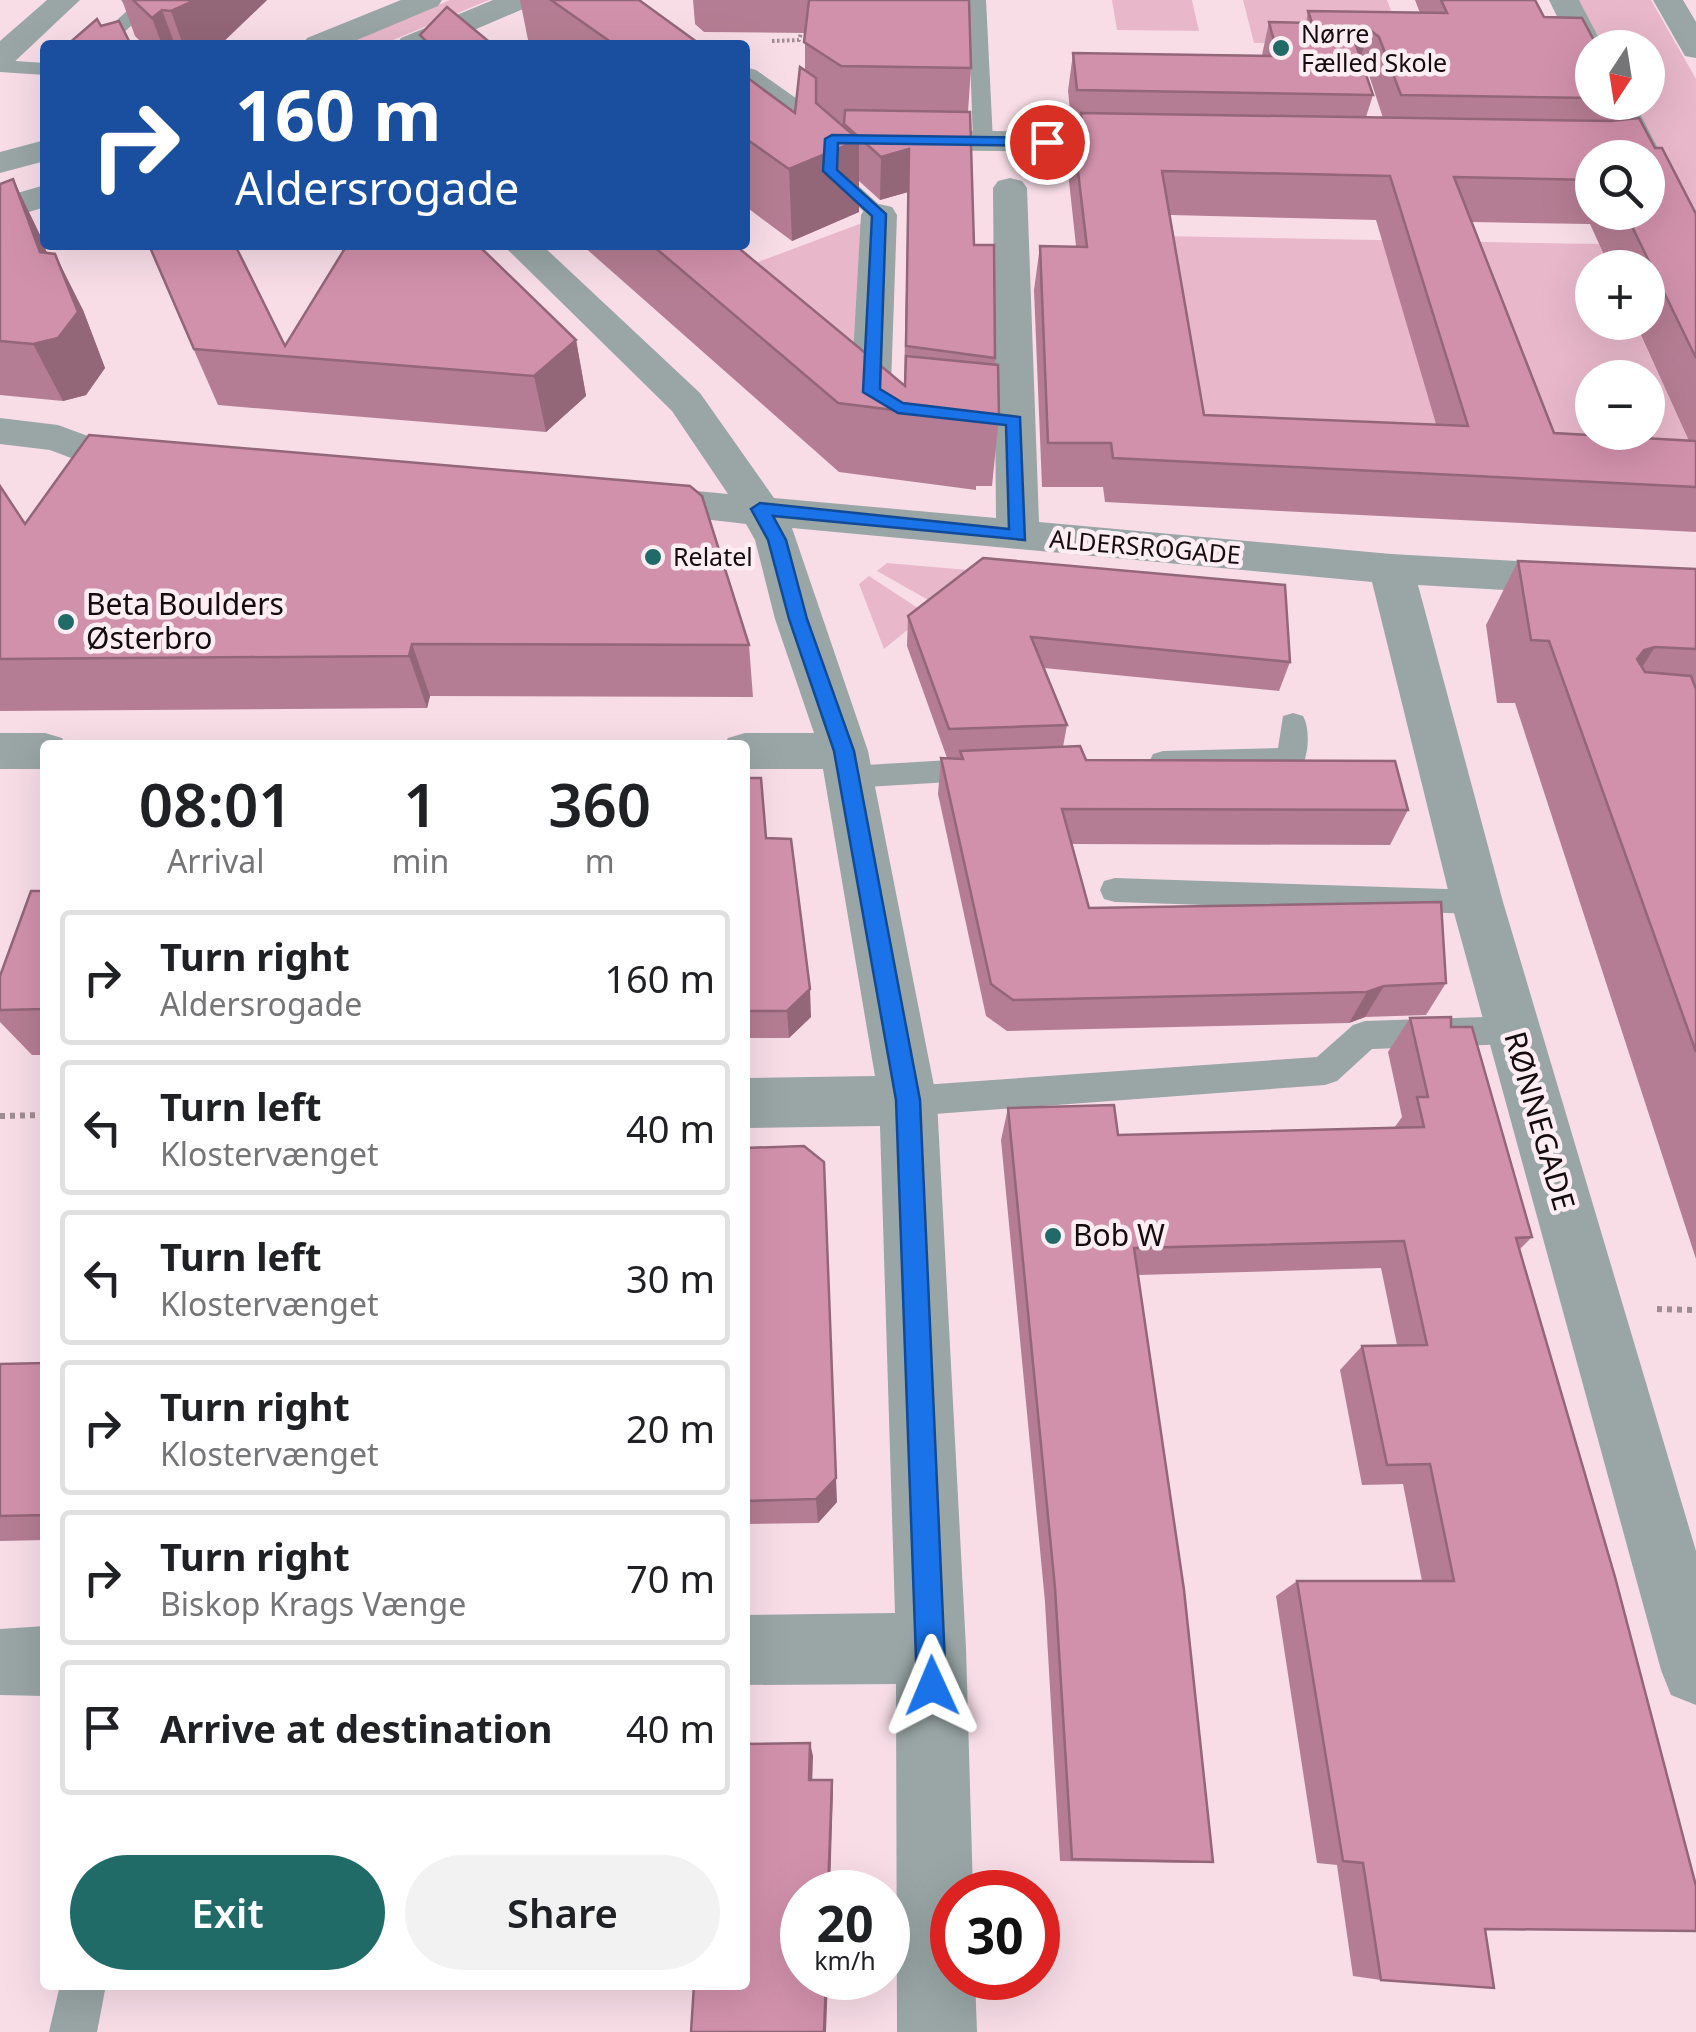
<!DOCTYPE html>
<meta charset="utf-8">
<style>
:root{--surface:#fff;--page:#f2f2f2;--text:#202124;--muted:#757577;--line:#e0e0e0;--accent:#206b68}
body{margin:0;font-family:"Noto Sans",sans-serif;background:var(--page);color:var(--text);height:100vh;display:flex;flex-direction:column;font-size:38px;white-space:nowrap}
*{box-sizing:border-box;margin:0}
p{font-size:32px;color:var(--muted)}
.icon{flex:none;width:55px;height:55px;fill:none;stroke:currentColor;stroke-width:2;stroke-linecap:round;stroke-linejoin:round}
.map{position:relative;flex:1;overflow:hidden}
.sheet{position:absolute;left:40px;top:740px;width:710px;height:1250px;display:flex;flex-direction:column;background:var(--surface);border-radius:10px;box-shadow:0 10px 40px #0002}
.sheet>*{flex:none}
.banner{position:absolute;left:40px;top:40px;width:710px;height:210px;border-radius:10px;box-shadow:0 10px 40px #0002;background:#1a4fa0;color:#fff;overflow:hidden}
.needle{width:65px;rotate:192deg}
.controls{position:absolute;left:1575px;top:30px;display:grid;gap:20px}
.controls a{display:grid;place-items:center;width:90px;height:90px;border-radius:50%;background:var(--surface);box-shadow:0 10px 40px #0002;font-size:50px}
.speed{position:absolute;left:780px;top:1870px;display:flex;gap:20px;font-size:50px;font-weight:700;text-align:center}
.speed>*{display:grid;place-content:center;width:130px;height:130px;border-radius:50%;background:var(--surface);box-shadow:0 10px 40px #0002;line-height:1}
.speed small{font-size:25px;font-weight:400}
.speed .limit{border:15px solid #d22;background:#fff;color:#111}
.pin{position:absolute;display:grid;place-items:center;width:85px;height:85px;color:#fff;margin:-42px;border:5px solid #fff;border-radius:50%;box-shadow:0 2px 10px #0007}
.me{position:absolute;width:110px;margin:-55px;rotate:359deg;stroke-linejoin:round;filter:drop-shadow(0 0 8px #0008)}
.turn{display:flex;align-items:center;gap:35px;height:210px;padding:0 30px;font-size:45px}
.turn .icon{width:130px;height:130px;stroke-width:2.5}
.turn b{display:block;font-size:70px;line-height:85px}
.eta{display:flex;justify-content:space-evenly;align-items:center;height:170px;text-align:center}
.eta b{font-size:60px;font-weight:600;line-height:70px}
.cta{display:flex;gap:20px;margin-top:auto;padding:20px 30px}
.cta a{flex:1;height:115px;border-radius:60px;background:var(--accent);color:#fff;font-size:40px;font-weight:600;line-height:115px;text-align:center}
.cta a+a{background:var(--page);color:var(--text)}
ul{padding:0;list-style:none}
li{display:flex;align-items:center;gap:30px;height:135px;margin:0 20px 15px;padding:0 10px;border:5px solid var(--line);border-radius:10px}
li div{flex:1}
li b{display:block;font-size:38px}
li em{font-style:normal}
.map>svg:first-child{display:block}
.green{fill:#e8b8ca;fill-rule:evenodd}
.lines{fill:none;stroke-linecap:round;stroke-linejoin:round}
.path-far1{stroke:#a08c93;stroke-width:4;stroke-dasharray:2.5 2.5;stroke-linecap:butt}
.path{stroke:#a08c93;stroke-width:6;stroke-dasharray:5 5;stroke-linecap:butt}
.service{fill:#99a6a5;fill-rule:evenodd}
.minor{fill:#99a6a5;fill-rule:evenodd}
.tertiary{fill:#99a6a5;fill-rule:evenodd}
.wall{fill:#b57d93;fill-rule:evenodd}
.shaded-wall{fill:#936678}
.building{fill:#d291ab;stroke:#936678;stroke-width:2.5;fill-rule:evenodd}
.route{fill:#1a73e8;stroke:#114b97;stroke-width:2.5}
.poi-dot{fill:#206b68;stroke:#feedf3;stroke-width:4}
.labels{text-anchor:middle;stroke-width:9;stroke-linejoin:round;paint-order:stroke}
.far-poi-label{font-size:25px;fill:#150c0f;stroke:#feedf3;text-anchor:start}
.far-street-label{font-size:25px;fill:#150c0f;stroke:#feedf3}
.poi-label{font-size:30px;fill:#150c0f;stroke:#feedf3;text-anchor:start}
.street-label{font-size:30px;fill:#150c0f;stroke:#feedf3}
</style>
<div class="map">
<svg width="1696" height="2032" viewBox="0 0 1696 2032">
<rect width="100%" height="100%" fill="#f8dde7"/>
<g class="green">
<polygon points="450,0 489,0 381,45 341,45"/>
<polygon points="1112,0 1192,0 1199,31 1117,30"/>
<polygon points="1243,0 1387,0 1404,45 1254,43"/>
<polygon points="1578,0 1651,0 1696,79 1696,226 1631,103 1648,102 1648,48 1603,47"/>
<polygon points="862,223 855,360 750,265"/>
<path d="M 1158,236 L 1599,244 L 1610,267 L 1592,268 L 1592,322 L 1635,323 L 1696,456 L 1450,470 L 1193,459 ZM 1592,378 L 1648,378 L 1648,432 L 1592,432 Z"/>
<polygon points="887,563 980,571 937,605 877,571"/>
<polygon points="869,576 927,614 884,649 859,584"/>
</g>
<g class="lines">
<g class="path-far1">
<polyline points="772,41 799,40 803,27"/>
<polyline points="706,45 729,42"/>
</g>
<g class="path">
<polyline points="0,1116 45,1115"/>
<polyline points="1657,1309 1696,1310"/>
</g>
<g class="service">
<polygon points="121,0 139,0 147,11 119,37 107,37 107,29 128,10"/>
<polygon points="968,0 986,0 993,141 983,147 973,141"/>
<polygon points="0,60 45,63 45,75 0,72"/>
<polygon points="830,160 837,162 840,169 886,211 889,215 886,219 872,219 823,175 820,166"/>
<path d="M 1293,713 L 1303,716 C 1310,728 1309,753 1302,766 L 1163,773 L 1153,770 L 1149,762 L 1153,754 L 1163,751 L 1278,748 L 1283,716 Z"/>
<polygon points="984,758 994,761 998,769 994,777 984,780 849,788 839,785 834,777 839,769 849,766"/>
<polygon points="1115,878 1477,890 1488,893 1492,902 1488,911 1477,914 1115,902 1104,899 1100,890 1104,881"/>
<polygon points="1514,1016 1526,1020 1530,1030 1526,1040 1514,1044 1372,1049 1337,1081 1325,1085 908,1116 896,1111 891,1101 896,1091 908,1086 1317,1057 1353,1025 1365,1021"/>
<polygon points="60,1985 106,1985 97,2032 49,2032"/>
</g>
<g class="minor">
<polygon points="1549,0 1579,0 1604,48 1592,48 1592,64 1581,62 1576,55"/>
<polygon points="745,67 756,70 840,129 1147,133 1159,136 1164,143 1159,150 1147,153 832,149 820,146 745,92"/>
<polygon points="1601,102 1634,102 1663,158 1658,165 1648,168 1648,158 1629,158"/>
<polygon points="1010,178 1022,181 1027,188 1039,522 1391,554 1696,571 1696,601 1418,585 1503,902 1696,1551 1696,1705 1671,1695 1661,1670 1451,902 1372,582 792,528 868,751 937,1101 966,1648 973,1892 952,1892 952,1978 975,1978 977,2032 897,2032 896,1684 745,1685 745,1615 895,1613 880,1126 745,1128 745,1078 875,1076 823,769 745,769 745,745 724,745 728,738 745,733 814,733 775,619 755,540 746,524 618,509 612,499 618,489 633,485 728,494 672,411 503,245 542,245 700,393 774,498 996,518 993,188 998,181"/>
<path d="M 879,204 L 892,207 L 897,215 L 891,385 L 921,400 L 927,409 L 921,418 C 898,424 865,411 851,391 L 861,215 L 866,207 Z"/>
<polygon points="0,418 58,425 107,443 168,451 174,460 168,469 153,473 100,469 50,450 0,444"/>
<polygon points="0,733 45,733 62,738 66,745 45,745 45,769 0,769"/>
<polygon points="45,1626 45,1696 0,1695 0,1629"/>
</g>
<g class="tertiary">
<polygon points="47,0 80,0 11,65 0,67 0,41"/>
<polygon points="401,0 442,0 438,6 345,45 302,45 307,38"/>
<polygon points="493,0 534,0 530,6 439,45 396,45 401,38"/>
<polygon points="1653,0 1683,0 1696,22 1696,58 1685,56"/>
<polygon points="45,140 45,161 0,173 0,152"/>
<polygon points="45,185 45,207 0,221 0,198"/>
</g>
</g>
<g class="wall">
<polygon points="122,0 267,0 220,45 144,45 135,36"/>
<polygon points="520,0 639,0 701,45 529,45"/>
<polygon points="693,0 969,0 971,68 968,112 974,245 995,358 999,417 992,486 976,486 976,490 839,472 582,245 735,245 904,385 908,192 880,200 859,181 859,212 792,241 745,206 745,76 795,113 805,70 805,33 704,32 695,24"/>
<path d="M 1415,0 L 1535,0 L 1544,17 L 1592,48 L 1592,102 L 1622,102 L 1615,121 L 1655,148 L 1696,214 L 1696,532 L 1105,502 L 1103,487 L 1042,487 L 1034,290 L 1040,246 L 1076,246 L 1069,181 L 1074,138 L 1077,138 L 1078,129 L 1072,129 L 1068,91 L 1073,53 L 1262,55 L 1269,22 L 1306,23 L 1308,11 L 1420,13 ZM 1365,72 L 1369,75 L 1383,118 L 1366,117 L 1373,95 ZM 1592,158 L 1648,212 L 1592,212 ZM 1170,215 L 1376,220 L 1436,424 L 1204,415 ZM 1472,222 L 1590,224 L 1610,268 L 1648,268 L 1648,322 L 1635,322 L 1689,441 L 1554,433 Z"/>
<polygon points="13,179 40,235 47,253 83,310 105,368 86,395 63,401 0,395 0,184"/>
<polygon points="148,245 235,245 285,346 346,245 478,245 576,340 586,396 546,432 218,405"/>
<polygon points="0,486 25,524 749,645 753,697 430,696 427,708 0,711"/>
<polygon points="1518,561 1696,569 1696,1259 1515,703 1497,703 1486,625"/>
<polygon points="908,616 1290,662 1279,691 1044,668 1067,725 1063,747 1086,760 1408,810 1390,845 1072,844 1089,908 1446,983 1426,1015 1365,1017 1349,1023 1007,1031 986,1016 938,794 941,758 947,758 907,646"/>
<polygon points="745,778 766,838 811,1017 789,1038 745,1038"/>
<polygon points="45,891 45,1055 32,1055 0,1022 0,976"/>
<polygon points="1410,1018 1451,1027 1532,1237 1519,1250 1485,1929 1381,1980 1353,1976 1337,1865 1317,1863 1276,1596 1297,1581 1422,1581 1403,1484 1362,1485 1340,1370 1362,1346 1397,1345 1381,1268 1138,1275 1213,1862 1194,1863 1060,1861 1045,1602 1001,1140 1008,1108 1118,1135 1394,1128 1402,1117 1388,1052"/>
<polygon points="745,1148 837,1502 818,1523 745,1524"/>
<polygon points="45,1363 45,1540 0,1541 0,1364"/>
</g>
<g class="shaded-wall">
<polygon points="193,0 267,0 220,45 183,45 171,11"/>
<polygon points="162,10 175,45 162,45 152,18"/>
<polygon points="1369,29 1358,67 1354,39"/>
<polygon points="859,140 859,212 792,241 789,169"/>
<polygon points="909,149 908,192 880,200 881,157"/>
<polygon points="13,179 40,235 68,309 40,252"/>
<polygon points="55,254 83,310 105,368 86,395 63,401 33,344"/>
<polygon points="576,340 586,396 546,432 534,376"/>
<polygon points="412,644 430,696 427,708 409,656"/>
<polygon points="1655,647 1615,709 1604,712 1644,650"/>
<polygon points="1384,986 1365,1017 1349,1023 1367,992"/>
<polygon points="810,989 811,1017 789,1038 787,1011"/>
<polygon points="836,1478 837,1502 818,1523 816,1499"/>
<polygon points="810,1743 813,1756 812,1790 809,1780"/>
<polygon points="832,1780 833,1790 830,1892 828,1892"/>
<polygon points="826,1978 828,1978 826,2032 824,2032"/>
</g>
<g class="building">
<polygon points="133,0 193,0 189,3 171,11 162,10 152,18"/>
<polygon points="551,0 639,0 701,45 615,45"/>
<polygon points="809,0 969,0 971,68 841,66 804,42"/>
<polygon points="1441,0 1535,0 1544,17 1582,18 1598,48 1592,48 1592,98 1401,95 1379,37 1369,29 1354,39 1373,95 1077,90 1073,53 1278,56 1269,22 1312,23 1308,11 1447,13"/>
<polygon points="447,7 493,45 430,45 420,35"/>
<polygon points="97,19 101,26 119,21 131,45 67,45"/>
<polygon points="800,67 816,78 816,103 859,140 789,169 745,138 745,76 795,113"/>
<polygon points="845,110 970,112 974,245 994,245 995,358 906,346 909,149 881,157 844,124"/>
<path d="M 1081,113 L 1611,121 L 1639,118 L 1655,148 L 1662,148 L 1696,214 L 1696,358 L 1625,212 L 1648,212 L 1648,158 L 1592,158 L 1592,180 L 1454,177 L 1554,433 L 1696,441 L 1696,487 L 1113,458 L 1111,443 L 1048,443 L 1040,246 L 1087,247 L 1074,138 L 1083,138 ZM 1162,171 L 1390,176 L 1468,426 L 1204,415 Z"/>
<polygon points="13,179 40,252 55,254 78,312 58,338 33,344 0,341 0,184"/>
<polygon points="149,245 235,245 285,346 347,245 478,245 576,340 534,376 194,349"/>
<polygon points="652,245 735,245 905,386 906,356 998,365 999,417 982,417 982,421 838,403"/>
<polygon points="89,435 690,486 702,496 749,645 412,644 409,656 0,659 0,486 25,524"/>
<polygon points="983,558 1285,585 1290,662 1031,637 1067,725 949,729 908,616"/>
<polygon points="1518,561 1696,569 1696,649 1655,647 1644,650 1637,659 1645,672 1691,676 1696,689 1696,1052 1549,641 1531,640"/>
<polygon points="1080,746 1086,760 1395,761 1408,810 1062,809 1089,908 1441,902 1446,983 1384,986 1367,992 1013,1000 991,984 941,758 963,759 960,751"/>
<polygon points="745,778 761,778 766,838 791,839 810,989 787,1011 745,1011"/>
<polygon points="31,891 45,891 45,1009 0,1010 0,976"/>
<polygon points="1451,1017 1451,1027 1472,1027 1532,1237 1516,1238 1615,1577 1696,1886 1696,1931 1485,1929 1494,1988 1381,1980 1363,1863 1343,1861 1297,1581 1454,1581 1430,1464 1387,1465 1362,1346 1427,1345 1404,1241 1134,1248 1184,1590 1213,1862 1072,1859 1055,1588 1008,1108 1114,1105 1118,1135 1424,1127 1417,1097 1428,1097 1410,1018"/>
<polygon points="804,1146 824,1162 836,1478 816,1499 745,1501 745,1148"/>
<polygon points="45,1363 45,1515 0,1516 0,1364"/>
<polygon points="810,1743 809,1780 832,1780 828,1892 802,1892 802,1978 826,1978 824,2032 691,2032 694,1985 745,1985 745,1744"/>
</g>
<polygon class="route" points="832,135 1047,138 1054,142 1047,146 838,143 837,170 886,214 880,389 903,403 1020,417 1025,540 773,516 786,540 807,619 854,751 920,1100 946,1686 942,1697 932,1701 921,1697 917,1686 896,1100 834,751 789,619 768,540 751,509 760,503 1009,529 1006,425 898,413 863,392 872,216 823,171 825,139"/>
<g class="poi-dot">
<circle cx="1281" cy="48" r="10"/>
<circle cx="653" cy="557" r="10"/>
<circle cx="66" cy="622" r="10"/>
<circle cx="1053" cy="1236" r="10"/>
</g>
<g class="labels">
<g class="far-poi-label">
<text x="1301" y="43">Nørre<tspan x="1301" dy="29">Fælled Skole</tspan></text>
<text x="673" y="566">Relatel</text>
</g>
<g class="far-street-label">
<text transform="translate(1145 547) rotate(5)" y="9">ALDERSROGADE</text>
</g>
<g class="poi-label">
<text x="86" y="615">Beta Boulders<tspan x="86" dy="34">Østerbro</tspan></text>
<text x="1073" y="1246">Bob W</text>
</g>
<g class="street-label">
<text transform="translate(1539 1121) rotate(74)" y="10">RØNNEGADE</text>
</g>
</g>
</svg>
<div class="controls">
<a><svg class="needle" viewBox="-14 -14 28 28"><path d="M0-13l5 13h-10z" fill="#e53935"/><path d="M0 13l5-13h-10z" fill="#757577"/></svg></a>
<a><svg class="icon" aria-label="search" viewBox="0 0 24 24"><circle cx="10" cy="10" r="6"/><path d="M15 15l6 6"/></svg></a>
<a>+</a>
<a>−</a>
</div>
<div class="speed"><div>20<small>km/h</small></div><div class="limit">30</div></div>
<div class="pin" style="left:1047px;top:142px;background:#d93025"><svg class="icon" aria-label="arrive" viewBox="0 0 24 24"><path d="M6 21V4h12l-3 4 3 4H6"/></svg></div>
<svg class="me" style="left:932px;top:1686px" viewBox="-20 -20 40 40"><path d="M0-17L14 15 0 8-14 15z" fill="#1a73e8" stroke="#fff" stroke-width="4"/></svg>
<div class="banner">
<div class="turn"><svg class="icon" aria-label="right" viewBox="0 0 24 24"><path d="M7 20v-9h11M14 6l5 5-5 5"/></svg><div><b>160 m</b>Aldersrogade</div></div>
</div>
<section class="sheet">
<div class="eta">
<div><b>08:01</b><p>Arrival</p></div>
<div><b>1</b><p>min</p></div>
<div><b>360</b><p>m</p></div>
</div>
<ul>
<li><svg class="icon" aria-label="right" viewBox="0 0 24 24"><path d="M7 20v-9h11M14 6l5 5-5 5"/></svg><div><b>Turn right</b><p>Aldersrogade</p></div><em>160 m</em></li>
<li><svg class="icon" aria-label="left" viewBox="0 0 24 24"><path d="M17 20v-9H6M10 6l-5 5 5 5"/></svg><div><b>Turn left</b><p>Klostervænget</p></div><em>40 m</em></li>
<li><svg class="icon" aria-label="left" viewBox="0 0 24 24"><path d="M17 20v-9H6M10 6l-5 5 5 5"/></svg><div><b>Turn left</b><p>Klostervænget</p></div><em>30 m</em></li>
<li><svg class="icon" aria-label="right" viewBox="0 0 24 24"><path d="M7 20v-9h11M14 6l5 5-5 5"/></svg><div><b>Turn right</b><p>Klostervænget</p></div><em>20 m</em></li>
<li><svg class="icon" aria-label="right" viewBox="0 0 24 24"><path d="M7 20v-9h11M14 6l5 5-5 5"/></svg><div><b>Turn right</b><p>Biskop Krags Vænge</p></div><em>70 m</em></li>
<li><svg class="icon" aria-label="arrive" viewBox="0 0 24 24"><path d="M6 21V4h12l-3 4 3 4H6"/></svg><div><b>Arrive at destination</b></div><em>40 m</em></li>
</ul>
<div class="cta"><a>Exit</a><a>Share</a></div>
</section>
</div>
